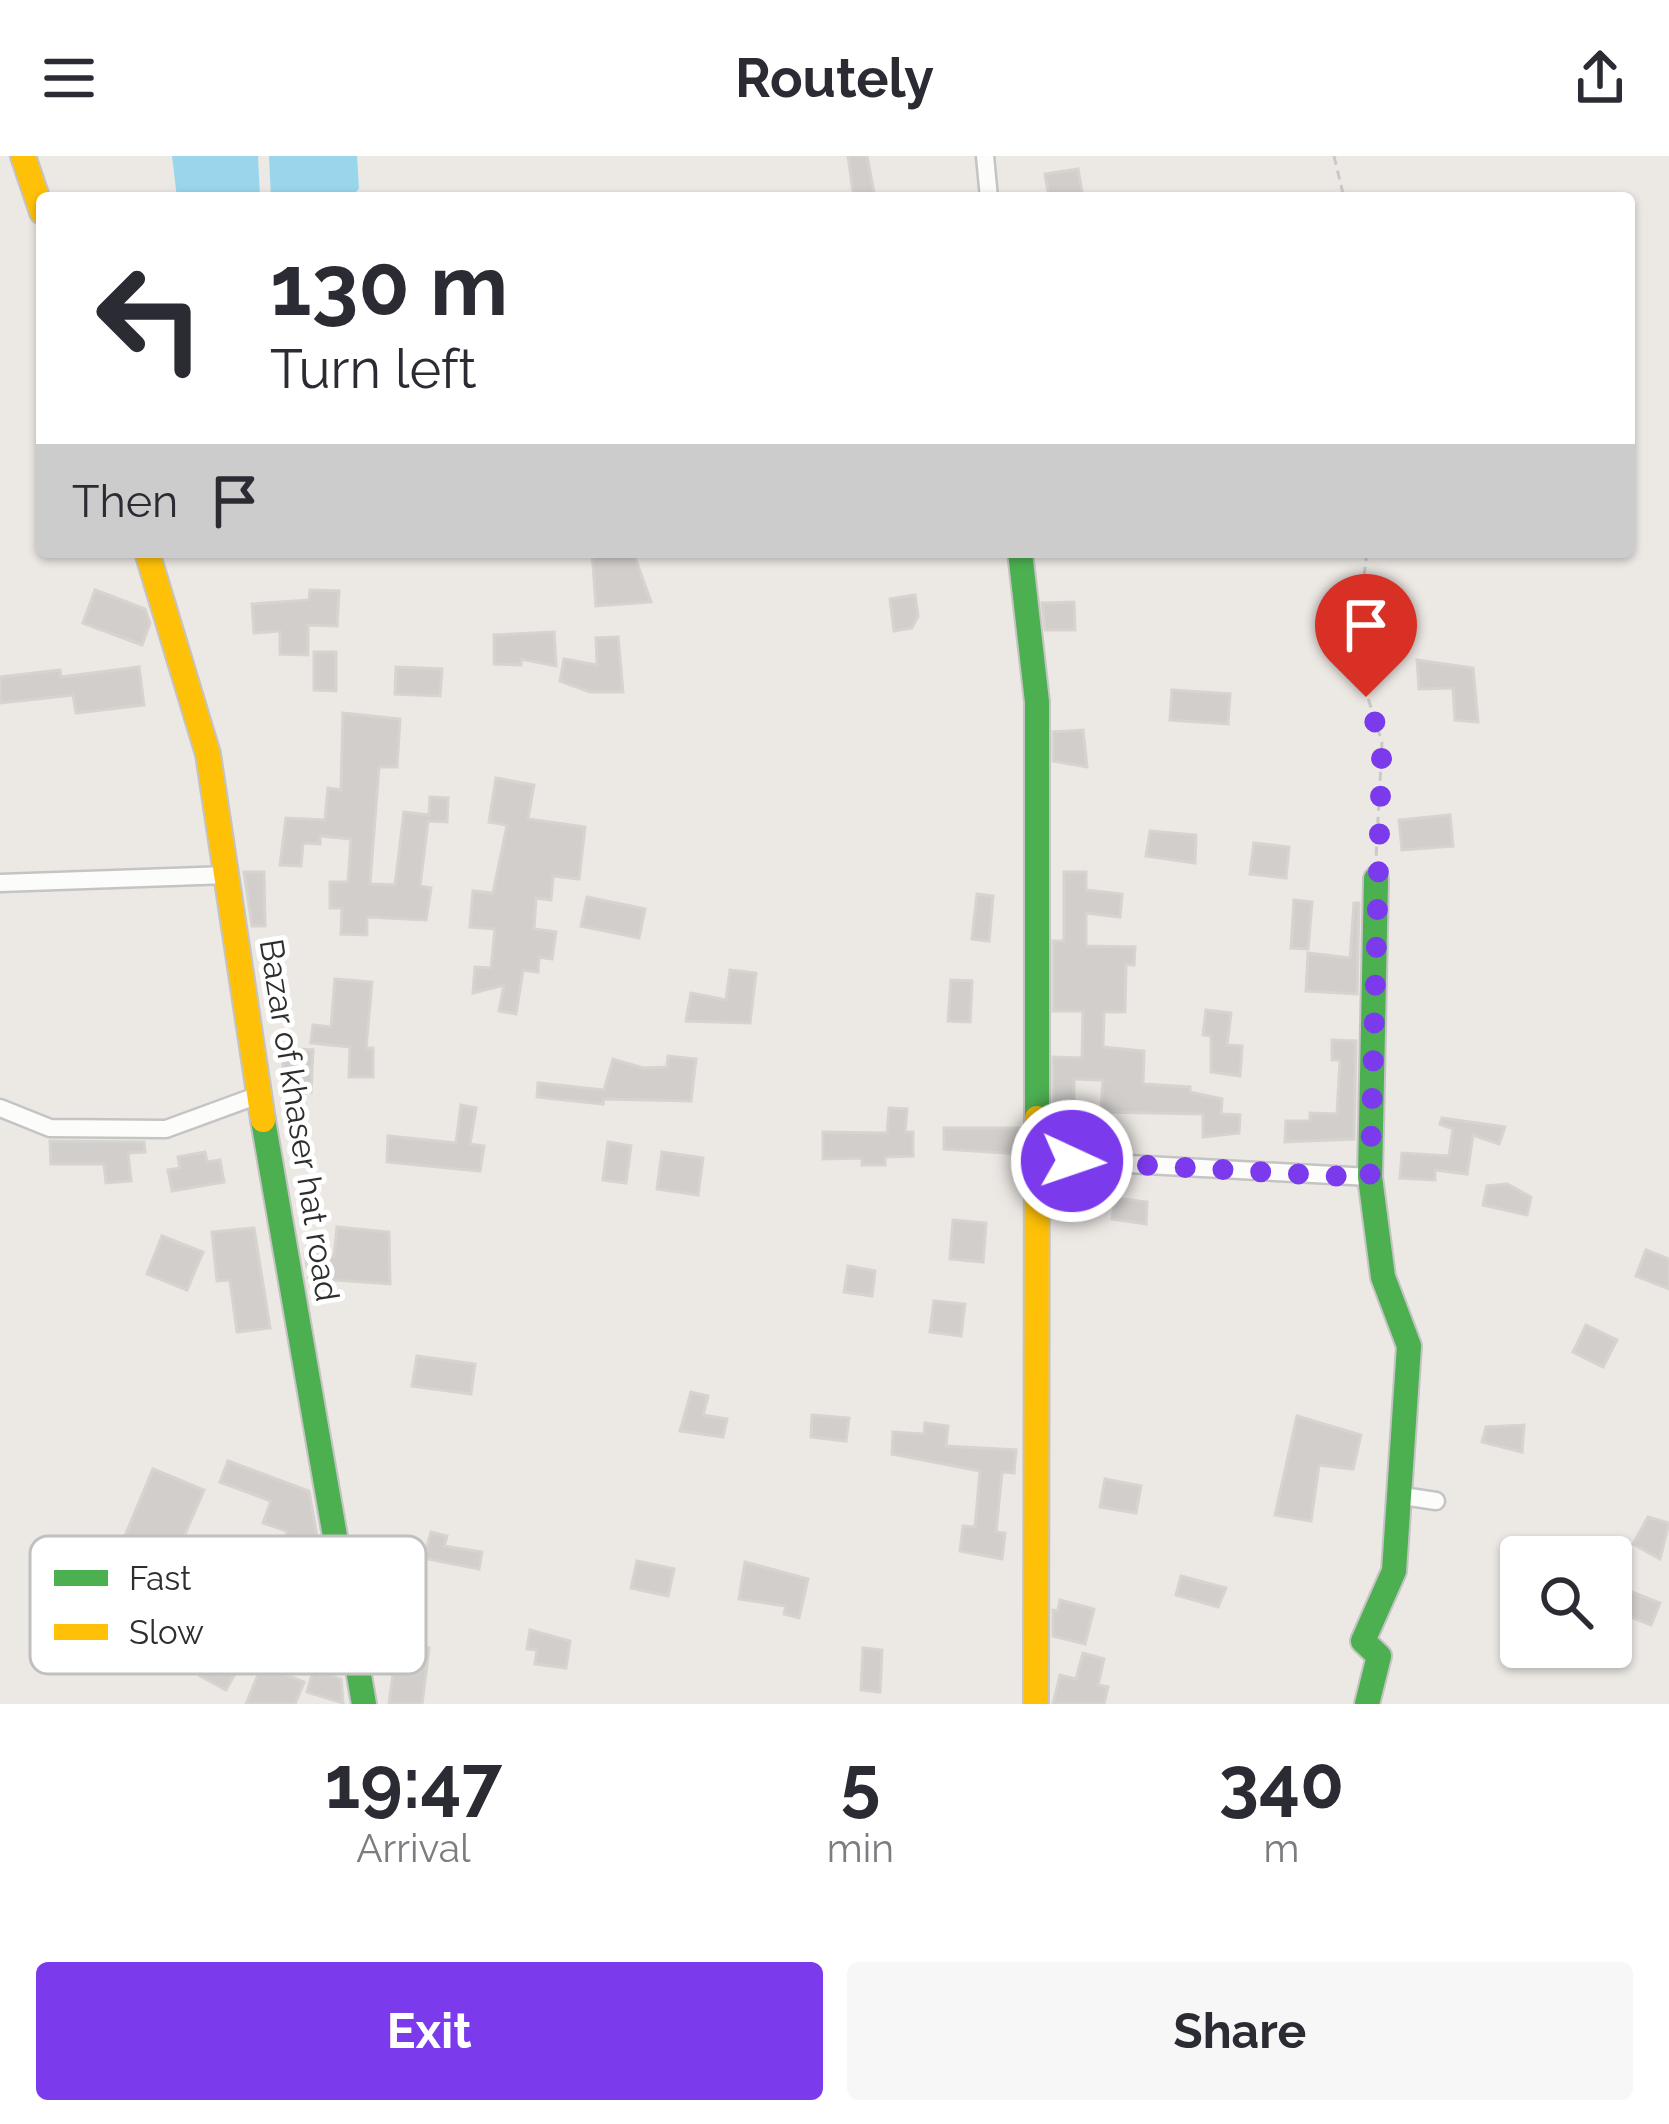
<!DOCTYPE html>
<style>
:root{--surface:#fff;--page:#f7f7f7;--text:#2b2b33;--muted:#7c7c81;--accent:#7c3aed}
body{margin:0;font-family:Raleway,sans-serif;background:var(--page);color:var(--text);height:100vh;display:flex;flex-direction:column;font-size:45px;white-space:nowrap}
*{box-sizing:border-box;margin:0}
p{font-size:39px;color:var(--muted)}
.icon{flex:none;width:66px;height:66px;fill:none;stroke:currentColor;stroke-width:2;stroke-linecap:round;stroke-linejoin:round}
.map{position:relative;height:1548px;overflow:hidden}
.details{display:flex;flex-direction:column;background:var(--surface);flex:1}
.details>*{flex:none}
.hud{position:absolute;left:36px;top:36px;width:1599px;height:366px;border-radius:12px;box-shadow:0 3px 9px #0004;background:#fff;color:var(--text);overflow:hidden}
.tools{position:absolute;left:1500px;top:1380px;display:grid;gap:24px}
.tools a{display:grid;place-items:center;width:132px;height:132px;border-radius:12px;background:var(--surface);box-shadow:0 3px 9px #0004;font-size:60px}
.pin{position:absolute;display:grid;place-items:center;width:102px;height:102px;color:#fff;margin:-123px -51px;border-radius:50% 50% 50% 0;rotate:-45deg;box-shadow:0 0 12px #0007}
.pin .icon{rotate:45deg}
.me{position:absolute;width:132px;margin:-66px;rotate:93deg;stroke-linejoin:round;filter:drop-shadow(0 0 9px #0008)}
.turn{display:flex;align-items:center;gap:42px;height:252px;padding:0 36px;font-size:54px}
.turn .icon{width:156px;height:156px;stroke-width:2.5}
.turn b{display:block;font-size:84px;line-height:102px}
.then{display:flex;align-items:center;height:114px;padding:0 36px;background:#0003;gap:24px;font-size:45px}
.eta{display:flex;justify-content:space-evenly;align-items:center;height:204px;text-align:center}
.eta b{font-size:72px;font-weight:700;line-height:84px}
.primary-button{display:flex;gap:24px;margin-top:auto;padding:24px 36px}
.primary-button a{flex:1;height:138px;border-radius:12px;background:var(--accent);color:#fff;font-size:48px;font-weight:700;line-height:138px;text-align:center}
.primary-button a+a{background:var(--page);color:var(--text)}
header{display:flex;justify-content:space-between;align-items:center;height:156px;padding:0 36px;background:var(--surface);font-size:54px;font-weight:700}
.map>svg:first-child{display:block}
.water{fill:#99d6ec}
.building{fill:#d1cecb;stroke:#d7d4d0;stroke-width:3}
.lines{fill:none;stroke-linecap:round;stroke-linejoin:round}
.street-casing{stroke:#c5c4c5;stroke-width:21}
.fast-casing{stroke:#c5c4c5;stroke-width:28}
.slow-casing{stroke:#c5c4c5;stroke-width:28}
.path{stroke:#c9c9c8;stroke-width:3;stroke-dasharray:9 6;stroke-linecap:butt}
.street{stroke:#fcfcfb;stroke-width:16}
.fast{stroke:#4caf50;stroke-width:24}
.slow{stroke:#ffc107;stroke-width:24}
.route{stroke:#7c3aed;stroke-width:21;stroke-dasharray:0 37.8}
.labels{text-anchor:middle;stroke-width:10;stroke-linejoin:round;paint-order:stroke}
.street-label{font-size:33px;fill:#2e2e2e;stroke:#fff}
.key{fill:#fff;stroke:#c0c0c0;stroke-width:3}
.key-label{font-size:33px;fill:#2e2e2e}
</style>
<header><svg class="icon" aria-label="menu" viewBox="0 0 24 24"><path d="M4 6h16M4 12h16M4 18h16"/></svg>Routely<svg class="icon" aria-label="share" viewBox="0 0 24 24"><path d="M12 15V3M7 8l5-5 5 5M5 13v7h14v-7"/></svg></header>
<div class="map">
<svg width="1669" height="1548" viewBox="0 0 1669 1548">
<rect width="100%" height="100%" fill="#ece8e4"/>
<g class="water">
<polygon points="172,0 258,0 260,42 177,42"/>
<polygon points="269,0 357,0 359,32 352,42 271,42"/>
</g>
<g class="building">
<polygon points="848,0 867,0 875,42 854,42"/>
<polygon points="1078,13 1083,42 1049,42 1045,18"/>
<polygon points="592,396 633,396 651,446 596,450"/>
<polygon points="95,434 145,453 150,467 142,489 83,467"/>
<polygon points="310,434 339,435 337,470 308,469 308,499 280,498 280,475 254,477 252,448 309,444"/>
<polygon points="915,439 918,460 912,472 894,475 890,443"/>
<polygon points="1074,446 1075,474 1045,474 1042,447"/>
<polygon points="554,476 556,510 521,503 521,509 494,508 494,479"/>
<polygon points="618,481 623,536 590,536 560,525 564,503 597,509 596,482"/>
<polygon points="314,496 336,496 336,535 314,534"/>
<polygon points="1417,504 1473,512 1478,566 1455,564 1453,532 1419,533"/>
<polygon points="139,511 144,549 76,557 73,539 0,547 0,521 60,514 61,521"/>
<polygon points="396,511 442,513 440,540 395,538"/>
<polygon points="1172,534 1230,538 1228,568 1170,564"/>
<polygon points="343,557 400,563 397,611 379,611 370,728 395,729 404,656 429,659 430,641 448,642 447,666 428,665 420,730 431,732 426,764 367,761 367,779 341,778 342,752 330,752 330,726 348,726 351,683 320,680 320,688 303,687 301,710 280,709 286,662 325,664 328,632 341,634"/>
<polygon points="1083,574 1087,611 1053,605 1053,576"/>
<polygon points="496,622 534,629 528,663 585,671 579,723 553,720 551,744 536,742 534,773 556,776 552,803 539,801 538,816 523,814 516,858 499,855 504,829 473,837 475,811 491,812 495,773 470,771 473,735 493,737 507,669 489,666"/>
<polygon points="1450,659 1453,690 1402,694 1399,664"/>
<polygon points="1150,675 1196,679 1195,707 1146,700"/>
<polygon points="1254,687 1289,691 1286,722 1250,718"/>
<polygon points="244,716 264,716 265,770 252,770"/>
<polygon points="1064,716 1086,716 1086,734 1122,738 1120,761 1086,757 1086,790 1135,791 1134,809 1126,808 1125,856 1104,856 1103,891 1144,895 1143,928 1190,931 1190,936 1222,943 1221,958 1240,959 1239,977 1203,981 1203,958 1101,956 1103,924 1074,923 1074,949 1053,949 1053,901 1082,902 1083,855 1053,855 1053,785 1064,785"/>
<polygon points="977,738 993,740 989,785 972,783"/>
<polygon points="587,741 645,753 639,782 581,770"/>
<polygon points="1294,744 1312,746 1308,793 1291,792"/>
<polygon points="1354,747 1359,747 1357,838 1306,835 1308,797 1350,802"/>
<polygon points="730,814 756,817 750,867 686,865 691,837 726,844"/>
<polygon points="335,823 372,826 366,892 373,892 373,921 349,921 350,891 311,887 313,869 331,871"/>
<polygon points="951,824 972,825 970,866 948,865"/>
<polygon points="1206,854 1231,857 1227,889 1242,890 1240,920 1211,916 1211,880 1203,879"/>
<polygon points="1332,884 1356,885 1354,983 1285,986 1286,965 1310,965 1310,957 1337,958 1340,904 1332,904"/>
<polygon points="282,892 313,894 311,936 305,935 305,949 285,949"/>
<polygon points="668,900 696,903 691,945 604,943 603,948 537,941 538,927 604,934 613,903 643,912 667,911"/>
<polygon points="461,949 476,952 470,988 484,990 480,1015 387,1006 388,980 456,987"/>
<polygon points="889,952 907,953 905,976 913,976 913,1000 885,1001 885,1009 862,1009 862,1002 823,1003 823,976 887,977"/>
<polygon points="1442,962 1505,971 1499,988 1473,979 1467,1018 1435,1014 1435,1024 1400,1022 1402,997 1449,1000 1453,973 1440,968"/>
<polygon points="944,972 1020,972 1020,998 944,993"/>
<polygon points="50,985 144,986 145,996 128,997 131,1025 106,1027 104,1008 51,1008"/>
<polygon points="608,986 631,990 626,1027 603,1024"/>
<polygon points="205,996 207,1006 220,1004 224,1026 172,1035 168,1014 180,1012 178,1001"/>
<polygon points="662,996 703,1002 698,1039 657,1033"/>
<polygon points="1507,1028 1531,1041 1527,1059 1483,1049 1487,1030"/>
<polygon points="1115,1042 1147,1046 1146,1068 1112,1063"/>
<polygon points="953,1064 986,1067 983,1106 950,1103"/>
<polygon points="337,1071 389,1076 390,1128 309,1122 305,1098 334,1100"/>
<polygon points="254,1072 270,1172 237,1176 230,1124 217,1125 212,1076"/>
<polygon points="162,1080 203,1096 187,1134 147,1118"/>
<polygon points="1646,1094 1669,1103 1669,1133 1636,1120"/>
<polygon points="848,1110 875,1115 872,1140 844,1136"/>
<polygon points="934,1145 965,1148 961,1180 930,1176"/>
<polygon points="1586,1169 1617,1184 1603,1211 1573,1196"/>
<polygon points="417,1200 475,1208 471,1238 412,1230"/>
<polygon points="691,1236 708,1240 703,1259 727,1263 723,1281 680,1275"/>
<polygon points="812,1259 849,1262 846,1285 811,1281"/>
<polygon points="1297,1260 1361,1279 1353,1313 1319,1309 1311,1365 1275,1359"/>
<polygon points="925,1267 948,1270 946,1290 1016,1294 1014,1317 1002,1316 996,1376 1005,1377 1002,1403 960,1395 963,1370 975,1371 980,1315 892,1298 893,1276 924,1278"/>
<polygon points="1524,1269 1522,1296 1482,1286 1486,1271"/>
<polygon points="228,1305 309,1335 324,1420 308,1422 306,1410 279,1401 287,1375 263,1367 271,1345 220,1326"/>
<polygon points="153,1313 204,1334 175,1401 125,1380"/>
<polygon points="1105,1323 1141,1330 1136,1357 1100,1351"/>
<polygon points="1648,1361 1669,1367 1660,1403 1633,1388"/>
<polygon points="431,1376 447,1380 444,1390 482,1396 479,1413 424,1402"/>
<polygon points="637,1405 674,1413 668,1440 631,1432"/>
<polygon points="745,1406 808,1423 799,1462 784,1458 786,1450 739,1443"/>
<polygon points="1181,1420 1226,1432 1218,1451 1176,1439"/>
<polygon points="1617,1430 1660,1447 1651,1469 1611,1453 1611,1434"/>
<polygon points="1060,1444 1094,1453 1085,1488 1053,1480 1053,1454 1058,1455"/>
<polygon points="293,1470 334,1482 337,1499 332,1520 341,1523 343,1547 307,1536 317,1501 286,1493"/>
<polygon points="530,1474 570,1485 566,1512 535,1508 537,1494 527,1493"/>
<polygon points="397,1488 429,1492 422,1548 389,1548"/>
<polygon points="216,1492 243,1503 226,1534 200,1520"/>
<polygon points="863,1492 882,1494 880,1536 861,1534"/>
<polygon points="1083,1497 1104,1503 1098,1529 1108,1531 1104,1548 1053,1548 1060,1519 1076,1523"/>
<polygon points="262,1509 304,1526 295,1548 246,1548"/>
</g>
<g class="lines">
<defs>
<g id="street">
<polyline points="985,0 989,42"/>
<polyline points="0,727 228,719"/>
<polyline points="0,952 50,972 166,973 259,939"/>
<polyline points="1072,1005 1370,1021"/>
<polyline points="1396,1339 1436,1345"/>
</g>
<g id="fast">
<polyline points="1020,396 1037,546 1037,962"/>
<polyline points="263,964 364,1548"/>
<polyline points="1367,1548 1379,1500 1363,1485 1394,1415 1409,1190 1383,1121 1370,1021 1376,723"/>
</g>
<g id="slow">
<polyline points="23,0 42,56"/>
<polyline points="147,396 208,598 263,964"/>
<polyline points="1036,1548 1037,962"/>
</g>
</defs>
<use href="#street" class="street-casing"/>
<use href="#fast" class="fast-casing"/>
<use href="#slow" class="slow-casing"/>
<g class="path">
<polyline points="1334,0 1344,42"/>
<polyline points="1367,396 1354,498 1382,586 1376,703"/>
</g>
<use href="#street" class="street"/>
<use href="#fast" class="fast"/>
<use href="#slow" class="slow"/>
</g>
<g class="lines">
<polyline class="route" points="1072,1005 1370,1022 1382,586 1366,541"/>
</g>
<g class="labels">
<g class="street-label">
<text transform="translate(300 964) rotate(81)" y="12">Bazar of khaser hat road</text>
</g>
</g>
<rect x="30" y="1380" width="396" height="138" rx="18" class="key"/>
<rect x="54" y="1414" width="54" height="16" fill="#4caf50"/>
<rect x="54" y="1468" width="54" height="16" fill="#ffc107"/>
<g class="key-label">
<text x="129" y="1434">Fast</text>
<text x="129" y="1488">Slow</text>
</g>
</svg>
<div class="tools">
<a><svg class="icon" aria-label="search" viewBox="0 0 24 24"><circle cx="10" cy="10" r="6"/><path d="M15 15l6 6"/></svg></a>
</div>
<div class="pin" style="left:1366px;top:541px;background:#d93025"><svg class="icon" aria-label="arrive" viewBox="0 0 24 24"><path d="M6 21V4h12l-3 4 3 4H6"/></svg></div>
<svg class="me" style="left:1072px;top:1005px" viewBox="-20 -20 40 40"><circle r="17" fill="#7c3aed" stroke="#fff" stroke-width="3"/><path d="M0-11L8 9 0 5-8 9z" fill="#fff"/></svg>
<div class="hud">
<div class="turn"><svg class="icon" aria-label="left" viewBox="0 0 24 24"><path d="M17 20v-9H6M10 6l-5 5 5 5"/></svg><div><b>130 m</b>Turn left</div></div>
<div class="then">Then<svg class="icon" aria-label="arrive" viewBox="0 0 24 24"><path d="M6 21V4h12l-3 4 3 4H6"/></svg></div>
</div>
</div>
<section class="details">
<div class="eta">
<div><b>19:47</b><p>Arrival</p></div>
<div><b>5</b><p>min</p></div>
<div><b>340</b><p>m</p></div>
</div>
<div class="primary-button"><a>Exit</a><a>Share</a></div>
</section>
